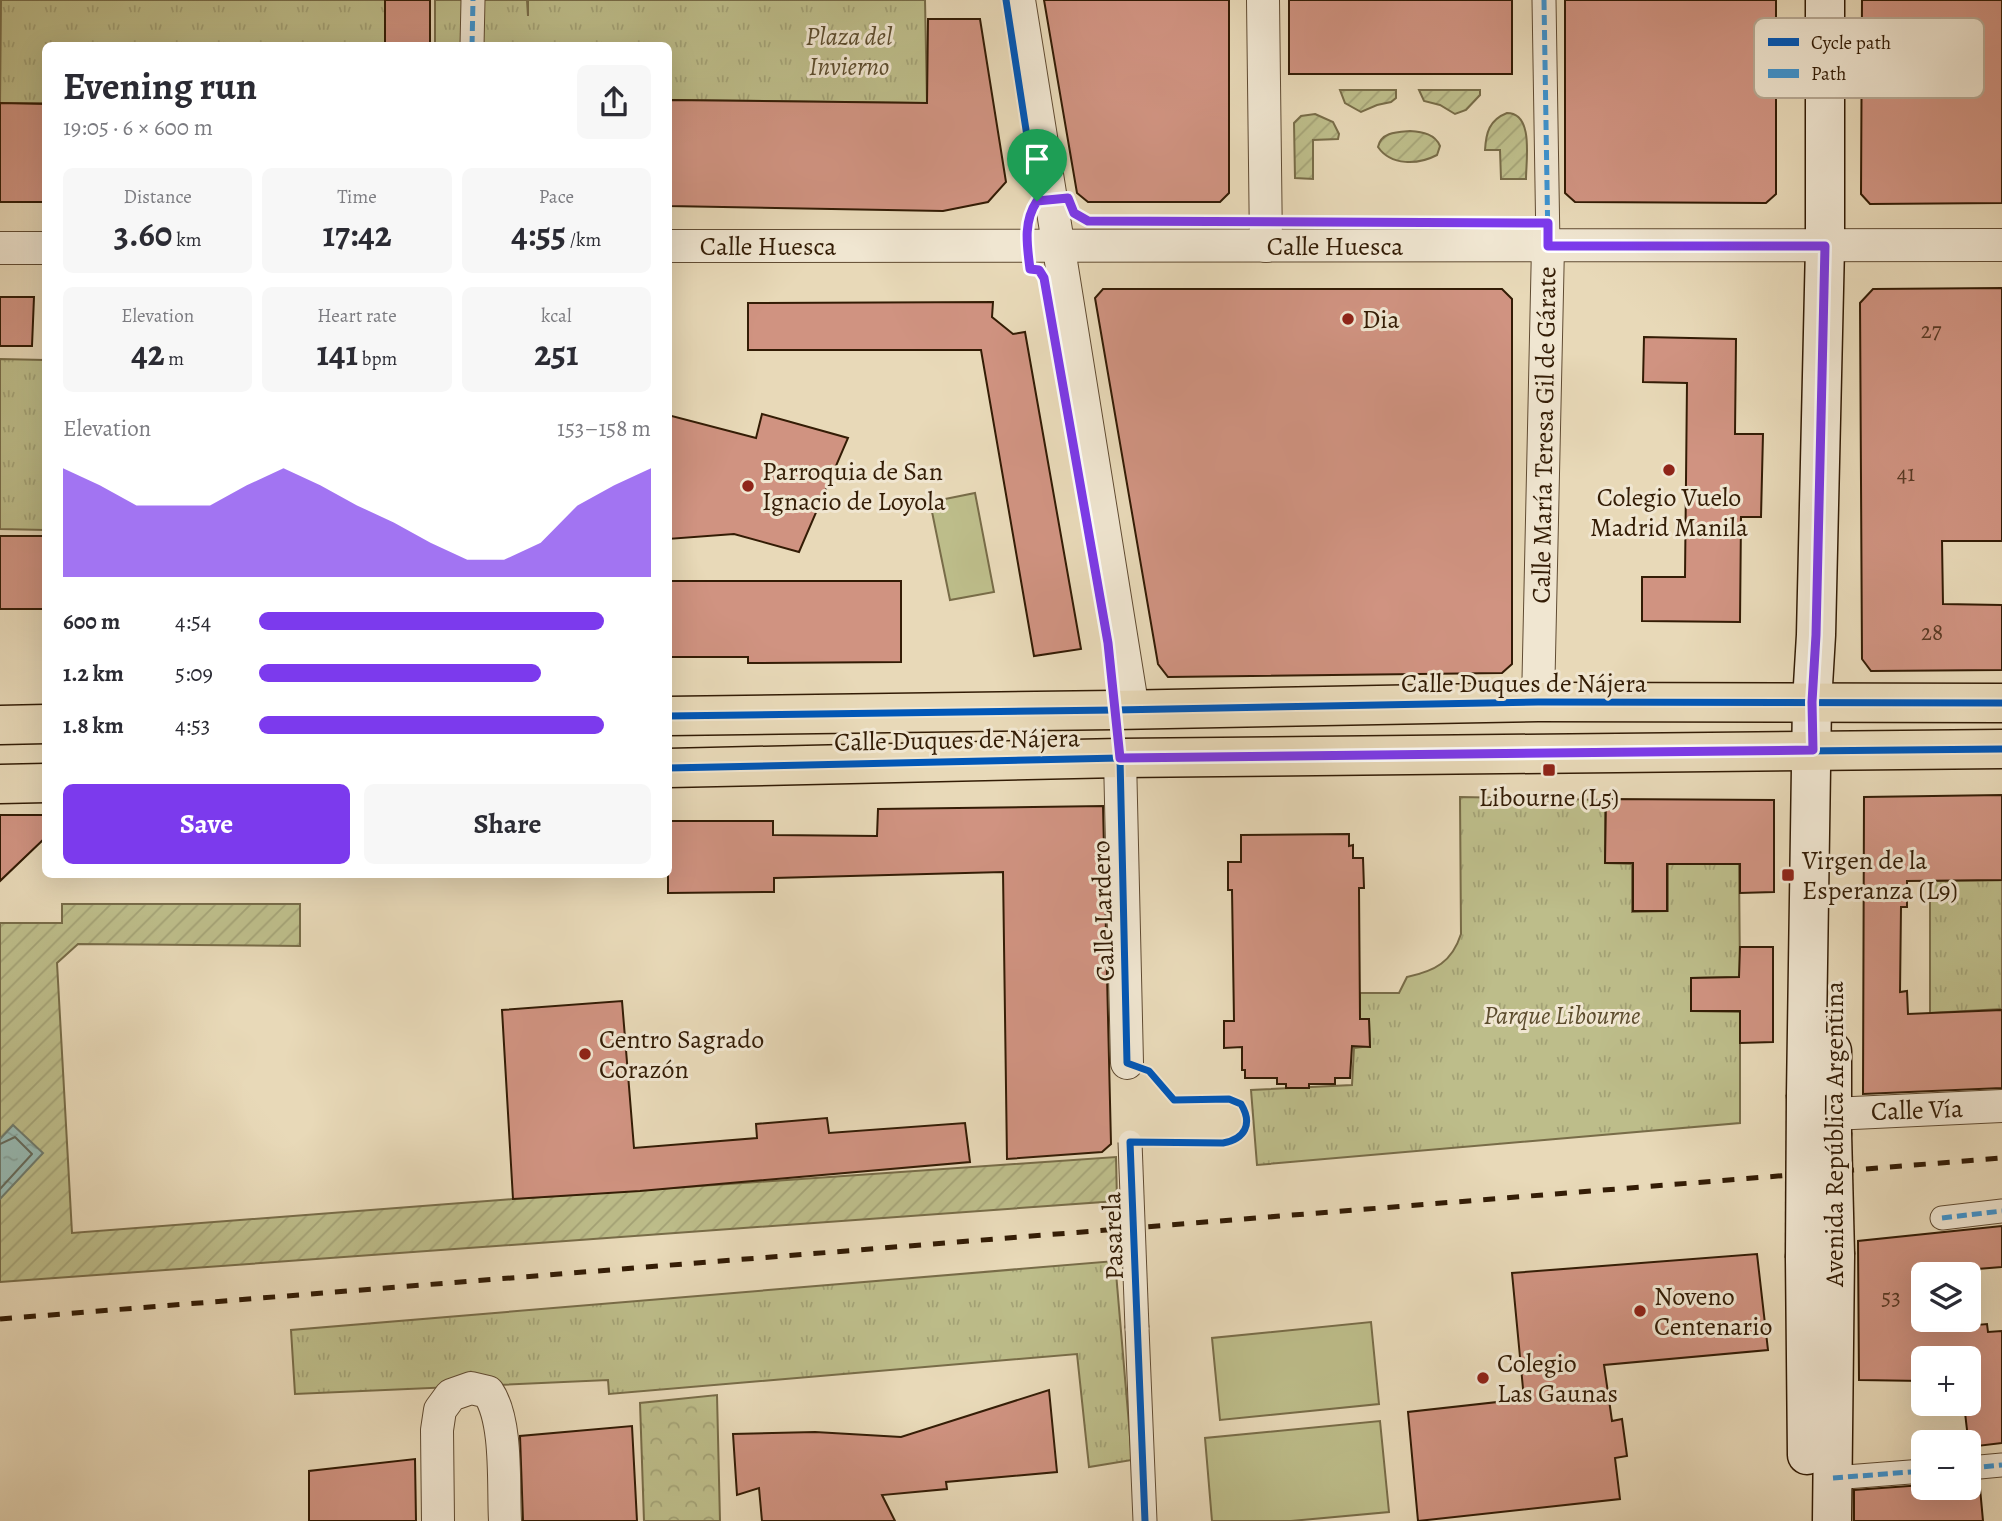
<!DOCTYPE html>
<html lang="en">
<head>
<meta charset="utf-8">
<style>
	:root { --surface:#fff; --page:#f7f7f7; --text:#2b2b33; --muted:#7c7c81; --accent:#7c3aed }
	body { margin:0; font-family:Alegreya,serif; background:var(--page); color:var(--text); height:100vh; display:flex; flex-direction:column; font-size:26px; white-space:nowrap }
	* { box-sizing:border-box; margin:0 }
	p { font-size:23px; color:var(--muted) }
	.icon { flex:none; width:38px; height:38px; fill:none; stroke:currentColor; stroke-width:2; stroke-linecap:round; stroke-linejoin:round }
	.map { position:relative; flex:1; overflow:hidden }
	.sheet { position:absolute; left:42px; top:42px; width:630px; height:836px; display:flex; flex-direction:column; background:var(--surface); border-radius:10px; box-shadow:0 7px 28px #0002 }
	.sheet>* { flex:none }
	.buttons { position:absolute; left:1911px; top:1262px; display:grid; gap:14px }
	.buttons a { display:grid; place-items:center; width:70px; height:70px; border-radius:10px; background:var(--surface); box-shadow:0 7px 28px #0002; font-size:35px }
	.pin { position:absolute; display:grid; place-items:center; width:60px; height:60px; color:#fff; margin:-72px -30px; border-radius:50% 50% 50% 0; rotate:-45deg; box-shadow:0 0 7px #0007 }
	.pin .icon { rotate:45deg }
	.round { display:grid; place-items:center; flex:none; width:74px; height:74px; border-radius:10px; background:var(--page) }
	.headline { display:flex; align-items:center; justify-content:space-between; height:119px; padding:0 21px }
	h1 { font-size:38px; font-weight:700; line-height:52px }
	.figures { display:grid; grid-template-columns:repeat(3,1fr); gap:10px; height:119px; padding:7px 21px }
	.figures div { display:grid; align-content:center; border-radius:10px; background:var(--page); text-align:center }
	.figures b { font-size:35px; font-weight:700 }
	.figures small { font-size:19px; font-weight:400 }
	.figures p { font-size:19px }
	.chart { height:196px; padding:14px 21px }
	.chart p { display:flex; justify-content:space-between }
	.chart svg { width:100%; height:126px; margin-top:7px; fill:var(--accent); opacity:.7 }
	.cta { display:flex; gap:14px; margin-top:auto; padding:14px 21px }
	.cta a { flex:1; height:80px; border-radius:10px; background:var(--accent); color:#fff; font-size:28px; font-weight:700; line-height:80px; text-align:center }
	.cta a+a { background:var(--page); color:var(--text) }
	ul { padding:0 21px; list-style:none; font-size:23px }
	li { display:grid; grid-template-columns:112px 84px 1fr; align-items:center; height:52px }
	li i { height:18px; border-radius:9px; background:var(--accent) }
	.map>svg:first-child { display:block }
	.grass { fill:#bdbd8a; stroke:#786c48; stroke-width:2 }
	.forest { fill:url(#forest-crowns); stroke:#786c48; stroke-width:2 }
	.park { fill:url(#park-tufts); stroke:#786c48; stroke-width:2 }
	.garden { fill:url(#garden-furrows); stroke:#786c48; stroke-width:2 }
	.water { fill:url(#water-ripples); stroke:#6f7b6d; stroke-width:2 }
	.lines { fill:none; stroke-linecap:round; stroke-linejoin:round }
	.shore { stroke:#656b5c; stroke-width:2 }
	.building { fill:#d09381; stroke:#331c05; stroke-width:2 }
	.pedestrian-casing { stroke:#604b32; stroke-width:25 }
	.minor-casing { stroke:#604b32; stroke-width:34 }
	.secondary-casing { stroke:#331c05; stroke-width:41 }
	.primary-casing { stroke:#331c05; stroke-width:41 }
	.pedestrian { stroke:#f0e6d1; stroke-width:23 }
	.minor { stroke:#f0e6d1; stroke-width:32 }
	.secondary { stroke:#f0e6d1; stroke-width:38 }
	.primary { stroke:#e8d9b8; stroke-width:38 }
	.rail { stroke:#331c05; stroke-width:5; stroke-dasharray:12 12; stroke-linecap:butt }
	.pedestrian-bridge-casing { stroke:#604b32; stroke-width:25; stroke-linecap:butt }
	.secondary-bridge-casing { stroke:#331c05; stroke-width:41; stroke-linecap:butt }
	.pedestrian-bridge { stroke:#f0e6d1; stroke-width:23 }
	.secondary-bridge { stroke:#f0e6d1; stroke-width:38 }
	.quiet { stroke:#3d94d1; stroke-width:5; stroke-dasharray:10 5; stroke-linecap:butt }
	.cycleway-casing { stroke:#f0e6d1; stroke-width:11 }
	.cycleway { stroke:#0057b8; stroke-width:7 }
	.route-casing { stroke:#fff; stroke-width:14 }
	.route { stroke:#7c3aed; stroke-width:9 }
	.poi-dot { fill:#8f2418; stroke:#f0e6d1; stroke-width:2.5 }
	.labels { text-anchor:middle; dominant-baseline:central; stroke-width:6; stroke-linejoin:round; paint-order:stroke }
	.number-label { font-size:23px; fill:#5a3a24 }
	.park-label { font-size:26px; font-style:italic; fill:#5c4c2d; stroke:#f0e6d1 }
	.street-label { font-size:26px; fill:#331c05; stroke:#f0e6d1 }
	.poi-label { font-size:26px; fill:#331c05; stroke:#f0e6d1; text-anchor:start }
	.key { fill:#f0e6d1; stroke:#b7a994; stroke-width:2 }
	.key-label { font-size:19px; fill:#331c05 }
</style>
</head>
<body>
<div class="map">
<svg width="2002" height="1521" viewBox="0 0 2002 1521">
	<defs>
		<pattern id="forest-crowns" width="20" height="18" patternUnits="userSpaceOnUse" patternTransform="scale(1.75)"><rect width="20" height="18" fill="#bdbd8a"/><path d="M2 6a3 3 0 1 1 6 0M12 15a3 3 0 1 1 6 0" fill="none" stroke="#a3a276"/></pattern>
		<pattern id="park-tufts" width="24" height="20" patternUnits="userSpaceOnUse" patternTransform="scale(1.75)"><rect width="24" height="20" fill="#bdbd8a"/><path d="M3 7l-1-3M5 7V3M7 7l1-3M15 17l-1-3M17 17v-4M19 17l1-3" fill="none" stroke="#a3a276"/></pattern>
		<pattern id="garden-furrows" width="10" height="10" patternUnits="userSpaceOnUse" patternTransform="scale(1.75)"><rect width="10" height="10" fill="#bdbd8a"/><path d="M-1 1l2-2M0 10L10 0M9 11l2-2" fill="none" stroke="#a3a276"/></pattern>
		<pattern id="water-ripples" width="26" height="14" patternUnits="userSpaceOnUse" patternTransform="scale(1.75)"><rect width="26" height="14" fill="#97bab3"/><path d="M2 4q2-2 4 0t4 0M15 11q2-2 4 0t4 0" fill="none" stroke="#839f98"/></pattern>
	</defs>
	<rect width="100%" height="100%" fill="#e8d9b8"/>
	<filter id="stains"><feTurbulence type="fractalNoise" baseFrequency=".00286" numOctaves="4"/><feColorMatrix values="0 0 0 0 .2 0 0 0 0 .09 0 0 0 0 .02 0 0 0 .5 -.17"/></filter>
	<radialGradient id="worn" r=".72"><stop offset=".6" stop-color="#630" stop-opacity="0"/><stop offset="1" stop-color="#630" stop-opacity=".3"/></radialGradient>
	<g class="grass">
		<polygon points="975,493 994,592 950,600 930,502"/>
		<polygon points="1371,1322 1379,1404 1220,1420 1212,1338"/>
		<polygon points="1380,1421 1389,1512 1291,1521 1212,1521 1205,1438"/>
	</g>
	<polygon class="forest" points="717,1395 720,1521 644,1521 640,1403"/>
	<g class="park">
		<polygon points="1,0 386,0 385,45 46,46 45,103 0,103"/>
		<polygon points="435,0 527,0 528,16 528,0 925,0 927,103 669,100 668,46 435,45"/>
		<polygon points="0,359 45,360 45,530 0,529"/>
		<path d="M1460 797 1605 800V863L1632 864V912L1668 911V864H1739L1740 977 1692 978 1691 1011 1740 1012V1123L1257 1165 1251 1090 1352 1085 1354 1048 1370 1046 1369 1020 1360 1019V993H1399L1407 977C1435 971 1452 962 1461 934Z"/>
		<polygon points="2002,880 2002,1009 1930,1013 1930,881"/>
		<polygon points="1115,1261 1132,1460 1089,1467 1077,1354 609,1394 608,1380 295,1394 291,1330"/>
	</g>
	<g class="garden">
		<polygon points="1340,90 1396,90 1396,98 1391,102 1377,105 1361,112 1345,103"/>
		<polygon points="1419,90 1480,90 1480,95 1466,110 1455,114 1440,105 1424,101"/>
		<path d="M1507 113C1534 113 1526 160 1526 179H1501L1500 150H1485C1486 133 1489 120 1507 113Z"/>
		<polygon points="1315,114 1333,122 1339,134 1338,139 1313,140 1313,179 1295,178 1294,123 1301,116"/>
		<path d="M1410 131C1423 132 1435 134 1440 146L1437 155C1418 165 1391 166 1378 147 1381 132 1397 132 1410 131Z"/>
		<polygon points="62,904 300,904 300,946 78,944 57,963 72,1233 513,1199 1116,1157 1117,1201 0,1282 0,923 62,923"/>
	</g>
	<polygon class="water" points="13,1125 43,1153 0,1199 0,1139"/>
	<g class="lines">
		<polyline class="shore" points="0,1144 15,1137 32,1154 0,1189"/>
	</g>
	<g class="building">
		<rect x="385" y="0" width="45" height="46"/>
		<polygon points="1044,0 1229,0 1229,193 1220,202 1088,202 1077,193"/>
		<rect x="1289" y="0" width="223" height="74"/>
		<polygon points="1565,0 1776,0 1776,194 1766,203 1575,202 1565,193"/>
		<polygon points="1862,0 2002,0 2002,203 1870,204 1861,194"/>
		<polygon points="928,19 980,19 1006,182 988,202 943,211 668,206 668,100 927,103"/>
		<polygon points="0,103 46,104 46,202 0,202"/>
		<polygon points="2002,288 2002,541 1942,541 1943,604 2002,605 2002,670 1871,671 1862,659 1860,303 1873,289"/>
		<polygon points="1103,289 1502,289 1512,299 1512,664 1502,673 1168,677 1158,664 1095,298"/>
		<polygon points="0,297 34,297 32,346 0,346"/>
		<polygon points="993,302 992,317 1013,334 1025,332 1081,649 1034,656 981,350 748,350 748,303"/>
		<polygon points="1644,337 1736,339 1735,434 1763,434 1761,517 1741,517 1740,622 1642,621 1642,577 1685,577 1687,383 1643,382"/>
		<polygon points="762,414 848,438 799,552 734,534 668,539 668,415 756,438"/>
		<rect x="0" y="536" width="46" height="73"/>
		<polygon points="668,581 901,581 901,662 748,663 748,657 668,657"/>
		<polygon points="2002,795 2002,880 1907,881 1907,907 1901,907 1900,992 1907,991 1908,1014 2002,1010 2002,1088 1863,1094 1864,797"/>
		<polygon points="1606,799 1774,800 1774,892 1740,893 1740,864 1667,864 1667,911 1633,911 1633,863 1605,863"/>
		<polygon points="1103,806 1111,1144 1102,1152 1007,1159 1003,872 774,878 774,892 668,893 668,821 773,821 773,835 877,836 878,809"/>
		<polygon points="0,815 46,815 46,837 0,881"/>
		<polygon points="1349,834 1349,846 1353,845 1353,858 1363,858 1364,888 1359,888 1360,1019 1369,1019 1370,1047 1352,1046 1350,1078 1335,1078 1335,1084 1309,1084 1309,1088 1286,1088 1286,1084 1277,1084 1277,1078 1245,1078 1245,1070 1242,1070 1242,1047 1224,1048 1224,1021 1234,1021 1232,890 1228,890 1228,862 1241,862 1241,835"/>
		<polygon points="1740,947 1773,947 1773,1042 1740,1043 1740,1011 1691,1011 1691,978 1739,977"/>
		<polygon points="622,1001 634,1148 757,1138 756,1124 827,1118 829,1133 965,1123 970,1162 640,1191 513,1199 502,1010"/>
		<polygon points="2002,1226 2002,1267 1953,1271 1953,1274 1923,1274 1923,1320 1956,1320 1956,1327 1987,1324 1988,1332 2002,1331 2002,1443 1969,1447 1964,1404 1969,1404 1969,1358 1923,1358 1923,1381 1859,1380 1858,1241"/>
		<polygon points="1757,1254 1768,1350 1604,1365 1612,1421 1622,1419 1627,1456 1615,1458 1620,1499 1418,1521 1408,1412 1524,1399 1512,1273"/>
		<polygon points="1049,1390 1057,1472 946,1482 947,1489 882,1495 895,1521 762,1521 759,1488 737,1495 733,1434 815,1432 901,1437"/>
		<polygon points="632,1426 637,1521 523,1521 520,1436"/>
		<polygon points="415,1459 416,1521 309,1521 309,1471"/>
		<polygon points="1923,1485 1923,1488 1980,1488 1983,1521 1854,1521 1854,1490"/>
	</g>
	<g class="lines">
		<defs>
			<g id="pedestrian">
				<polyline points="1544,0 1548,246"/>
				<polyline points="472,46 473,0"/>
				<polyline points="1942,1218 2002,1211"/>
				<polyline points="1137,1328 1145,1521"/>
				<polyline points="1969,1468 2002,1465"/>
				<polyline points="1833,1478 1923,1471"/>
			</g>
			<g id="minor">
				<polyline points="1019,0 1133,710"/>
				<polyline points="1263,0 1266,246"/>
				<polyline points="668,246 2002,245"/>
				<polyline points="0,248 46,248"/>
				<polyline points="1538,702 1548,246"/>
				<polyline points="1120,758 1127,1063"/>
				<polyline points="1832,1114 2002,1106"/>
				<path d="M438 1521 437 1430 440 1410 451 1395 471 1388 488 1392C508 1421 503 1486 505 1521"/>
			</g>
			<g id="secondary">
				<polyline points="1832,1051 1832,1133"/>
				<polyline points="1806,1095 1812,702 1816,635 1825,246 1825,0"/>
				<polyline points="1805,1258 1807,1455"/>
				<polyline points="1832,1521 1835,1255"/>
			</g>
			<g id="primary">
				<polyline points="668,716 1115,710 1538,702 2002,703"/>
				<polyline points="0,725 46,724"/>
				<polyline points="668,768 1120,758 2002,749"/>
				<polyline points="0,784 46,783"/>
			</g>
		</defs>
		<use href="#pedestrian" class="pedestrian-casing"/>
		<use href="#minor" class="minor-casing"/>
		<use href="#secondary" class="secondary-casing"/>
		<use href="#primary" class="primary-casing"/>
		<use href="#pedestrian" class="pedestrian"/>
		<use href="#minor" class="minor"/>
		<use href="#secondary" class="secondary"/>
		<use href="#primary" class="primary"/>
		<polyline class="rail" points="0,1319 2002,1158"/>
		<defs>
			<polyline id="pedestrian-bridge" points="1130,1142 1137,1328"/>
			<g id="secondary-bridge">
				<polyline points="1832,1133 1835,1255"/>
				<polyline points="1805,1258 1806,1095"/>
			</g>
		</defs>
		<use href="#pedestrian-bridge" class="pedestrian-bridge-casing"/>
		<use href="#secondary-bridge" class="secondary-bridge-casing"/>
		<use href="#pedestrian-bridge" class="pedestrian-bridge"/>
		<use href="#secondary-bridge" class="secondary-bridge"/>
		<g class="quiet">
			<polyline points="1544,0 1548,246"/>
			<polyline points="472,46 473,0"/>
			<polyline points="1942,1218 2002,1211"/>
			<polyline points="1969,1468 2002,1465"/>
			<polyline points="1833,1478 1923,1471"/>
		</g>
		<defs>
			<g id="cycleway">
				<polyline points="1006,0 1037,201"/>
				<polyline points="668,716 1115,710 1538,702 2002,703"/>
				<polyline points="668,768 1120,758 2002,749"/>
				<path d="M1145 1521 1130 1142 1223 1143C1245 1139 1253 1124 1241 1104L1229 1099 1174 1100 1149 1071 1127 1063 1120 758 1115 710 1108 643 1044 278 1039 270 1030 269 1028 220 1037 201 1068 197 1074 213 1088 221 1548 223"/>
			</g>
		</defs>
		<use href="#cycleway" class="cycleway-casing"/>
		<use href="#cycleway" class="cycleway"/>
	</g>
	<g class="lines">
		<defs>
			<path id="route" d="M1068 198 1074 213 1088 221 1548 223V246H1825L1816 635 1812 702 1813 750 1120 758 1108 643 1044 278 1039 270 1030 269C1027 245 1023 222 1037 201Z"/>
		</defs>
		<use href="#route" class="route-casing"/>
		<use href="#route" class="route"/>
	</g>
	<g class="poi-dot">
		<circle cx="1348" cy="319" r="7"/>
		<circle cx="1669" cy="470" r="7"/>
		<circle cx="748" cy="486" r="7"/>
		<rect x="1542" y="763" width="14" height="14" rx="3.5"/>
		<rect x="1781" y="868" width="14" height="14" rx="3.5"/>
		<circle cx="585" cy="1054" r="7"/>
		<circle cx="1640" cy="1311" r="7"/>
		<circle cx="1483" cy="1378" r="7"/>
	</g>
	<g class="labels">
		<g class="number-label">
			<text x="1931" y="330">27</text>
			<text x="1906" y="473">41</text>
			<text x="1932" y="632">28</text>
			<text x="1891" y="1297">53</text>
		</g>
		<g class="park-label">
			<text x="849" y="36">Plaza del<tspan x="849" dy="30">Invierno</tspan></text>
			<text x="1562" y="1015">Parque Libourne</text>
		</g>
		<g class="street-label">
			<text x="768" y="246">Calle Huesca</text>
			<text x="1335" y="246">Calle Huesca</text>
			<text transform="translate(1544 435) rotate(-89)">Calle María Teresa Gil de Gárate</text>
			<text x="1524" y="683">Calle Duques de Nájera</text>
			<text transform="translate(957 740) rotate(-1)">Calle Duques de Nájera</text>
			<text transform="translate(1103 911) rotate(-92)">Calle Lardero</text>
			<text transform="translate(1917 1110) rotate(-2)">Calle Vía</text>
			<text transform="translate(1834 1134) rotate(-90)">Avenida República Argentina</text>
			<text transform="translate(1113 1236) rotate(-92)">Pasarela</text>
		</g>
		<g class="poi-label">
			<text x="1362" y="319">Dia</text>
			<text x="762" y="471">Parroquia de San<tspan x="762" dy="30">Ignacio de Loyola</tspan></text>
			<text x="1669" y="497" text-anchor="middle">Colegio Vuelo<tspan x="1669" dy="30">Madrid Manila</tspan></text>
			<text x="1549" y="797" text-anchor="middle">Libourne (L5)</text>
			<text x="1802" y="860">Virgen de la<tspan x="1802" dy="30">Esperanza (L9)</tspan></text>
			<text x="599" y="1039">Centro Sagrado<tspan x="599" dy="30">Corazón</tspan></text>
			<text x="1654" y="1296">Noveno<tspan x="1654" dy="30">Centenario</tspan></text>
			<text x="1497" y="1363">Colegio<tspan x="1497" dy="30">Las Gaunas</tspan></text>
		</g>
	</g>
	<rect x="1754" y="18" width="230" height="80" rx="10" class="key"/>
	<rect x="1768" y="38" width="31" height="8" fill="#0057b8"/>
	<rect x="1768" y="69" width="31" height="9" fill="#3d94d1"/>
	<g class="key-label">
		<text x="1811" y="49">Cycle path</text>
		<text x="1811" y="80">Path</text>
	</g>
	<rect width="100%" height="100%" filter="url(#stains)"/>
	<rect width="100%" height="100%" fill="url(#worn)"/>
</svg>
<div class="buttons">
<a><svg class="icon" aria-label="layers" viewBox="0 0 24 24"><path d="M12 4l9 5-9 5-9-5zM3 14l9 5 9-5"/></svg></a>
<a>+</a>
<a>−</a>
</div>
<div class="pin" style="left:1037px;top:201px;background:#1e9e55"><svg class="icon" aria-label="arrive" viewBox="0 0 24 24"><path d="M6 21V4h12l-3 4 3 4H6"/></svg></div>
<section class="sheet">
<div class="headline"><div><h1>Evening run</h1><p>19:05 · 6 × 600 m</p></div><a class="round"><svg class="icon" aria-label="share" viewBox="0 0 24 24"><path d="M12 15V3M7 8l5-5 5 5M5 13v7h14v-7"/></svg></a></div>
<div class="figures">
<div><p>Distance</p><b>3.60<small> km</small></b></div>
<div><p>Time</p><b>17:42</b></div>
<div><p>Pace</p><b>4:55<small> /km</small></b></div>
</div>
<div class="figures">
<div><p>Elevation</p><b>42<small> m</small></b></div>
<div><p>Heart rate</p><b>141<small> bpm</small></b></div>
<div><p>kcal</p><b>251</b></div>
</div>
<div class="chart"><p><span>Elevation</span>153–158 m</p>
<svg viewBox="0 0 160 44" preserveAspectRatio="none"><path d="M0 44V6L10 12L20 19L30 19L40 19L50 12L60 6L70 12L80 19L90 25L100 32L110 38L120 38L130 32L140 19L150 12L160 6V44z"/></svg>
</div>
<ul>
<li><b>600 m</b>4:54<i style="width:88%"></i></li>
<li><b>1.2 km</b>5:09<i style="width:72%"></i></li>
<li><b>1.8 km</b>4:53<i style="width:88%"></i></li>
</ul>
<div class="cta"><a>Save</a><a>Share</a></div>
</section>
</div>
</body>
</html>
